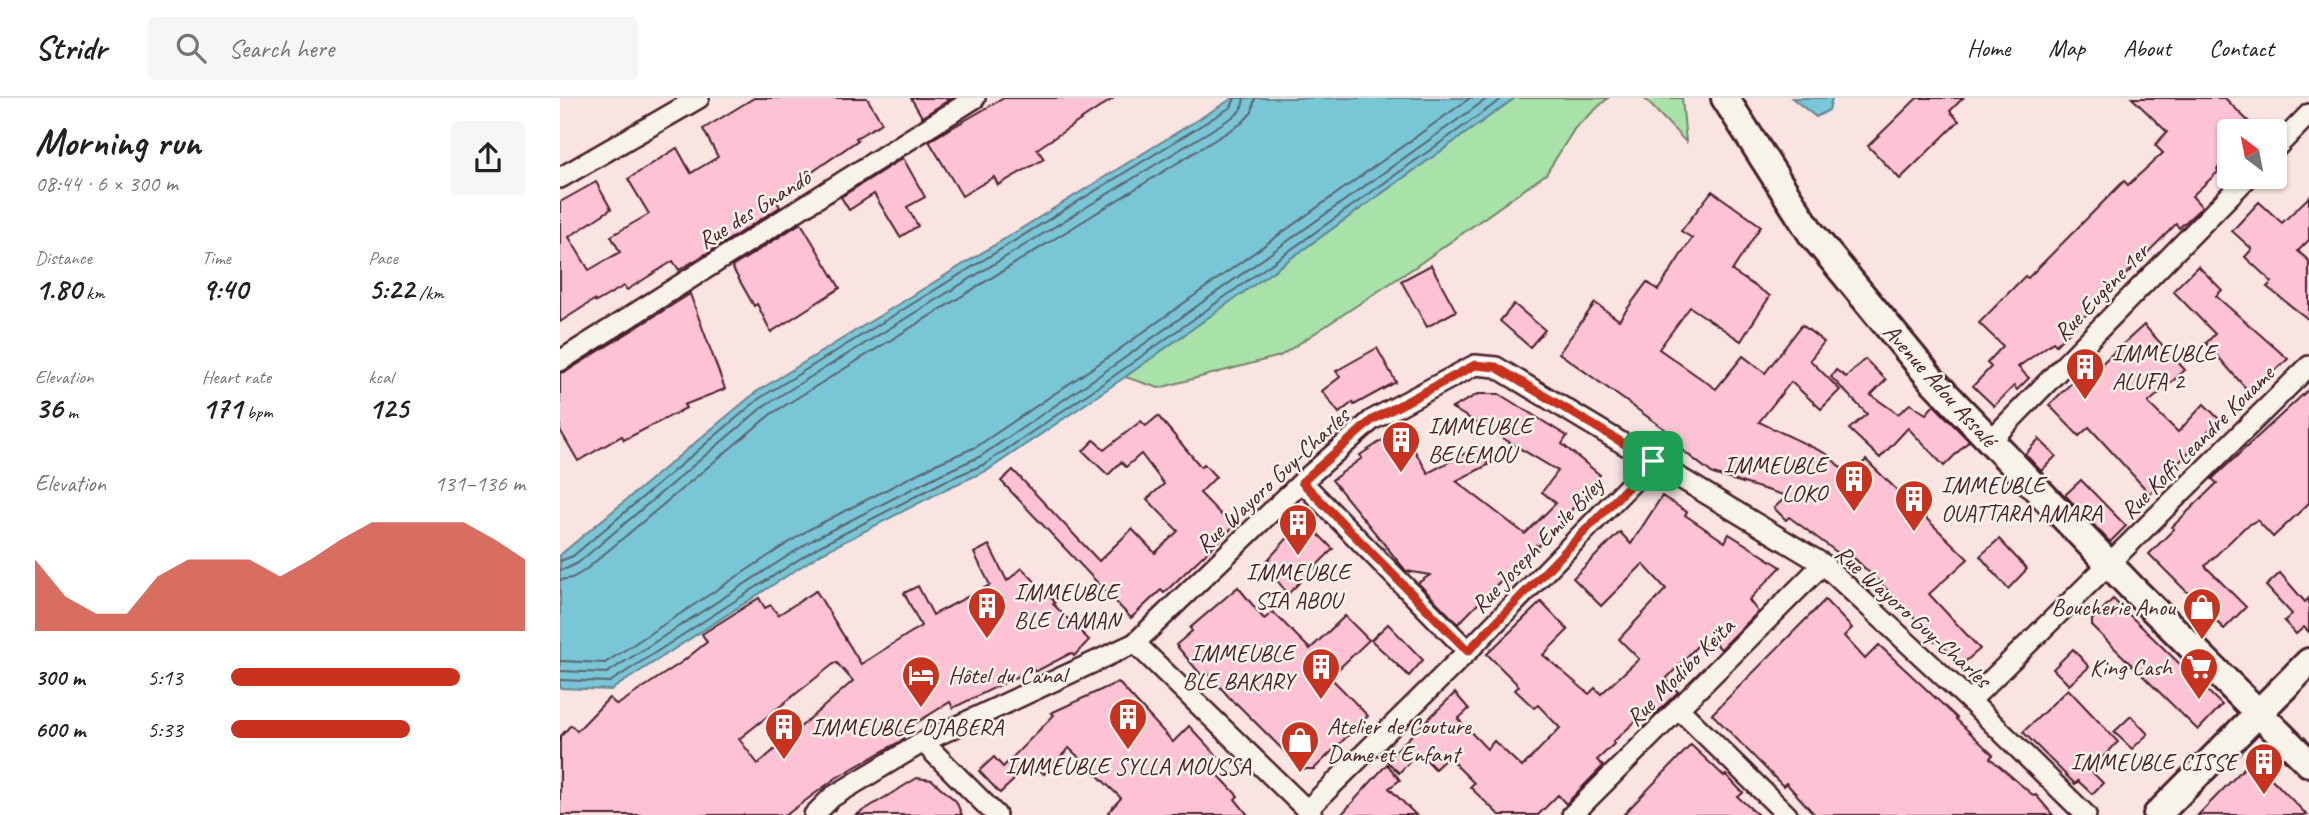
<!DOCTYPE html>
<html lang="en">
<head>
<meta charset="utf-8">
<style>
	:root { --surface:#fff; --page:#f6f6f6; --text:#202124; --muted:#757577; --line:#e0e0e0; --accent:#c8321e }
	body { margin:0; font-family:Caveat,sans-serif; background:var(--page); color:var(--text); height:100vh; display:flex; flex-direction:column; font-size:26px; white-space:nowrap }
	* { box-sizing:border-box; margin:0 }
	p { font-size:23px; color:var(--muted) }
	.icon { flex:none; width:38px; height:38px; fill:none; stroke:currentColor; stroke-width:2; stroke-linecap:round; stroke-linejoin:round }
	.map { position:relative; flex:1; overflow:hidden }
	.side { display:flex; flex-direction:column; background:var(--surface); width:560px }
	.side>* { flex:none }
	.needle { width:46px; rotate:328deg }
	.tools { position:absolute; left:1657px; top:21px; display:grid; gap:14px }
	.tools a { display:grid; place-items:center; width:70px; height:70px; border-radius:7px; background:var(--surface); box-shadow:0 2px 5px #0004; font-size:35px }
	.pin { position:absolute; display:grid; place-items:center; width:60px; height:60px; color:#fff; margin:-30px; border-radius:14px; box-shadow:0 4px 10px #0006 }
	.round { display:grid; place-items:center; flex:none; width:74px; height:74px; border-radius:7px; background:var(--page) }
	.headline { display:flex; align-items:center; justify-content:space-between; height:119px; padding:0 35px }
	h1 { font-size:38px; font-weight:700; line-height:52px }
	.metrics { display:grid; grid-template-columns:repeat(3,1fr); gap:10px; height:119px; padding:7px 35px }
	.metrics div { display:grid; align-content:center }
	.metrics b { font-size:30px; font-weight:700 }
	.metrics small { font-size:19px; font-weight:400 }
	.metrics p { font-size:19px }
	.chart { height:196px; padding:14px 35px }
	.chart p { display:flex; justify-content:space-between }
	.chart svg { width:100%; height:126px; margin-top:7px; fill:var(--accent); opacity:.7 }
	ul { padding:0 35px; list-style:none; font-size:23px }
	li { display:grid; grid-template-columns:112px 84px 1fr; align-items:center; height:52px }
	li i { height:18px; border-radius:9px; background:var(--accent) }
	header { display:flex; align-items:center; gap:42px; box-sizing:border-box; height:98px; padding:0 35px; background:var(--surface); border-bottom:2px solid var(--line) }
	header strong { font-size:33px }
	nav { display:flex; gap:38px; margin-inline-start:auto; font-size:24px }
	.search { width:490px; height:63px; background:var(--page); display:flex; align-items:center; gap:18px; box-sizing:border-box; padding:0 24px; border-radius:7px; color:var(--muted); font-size:26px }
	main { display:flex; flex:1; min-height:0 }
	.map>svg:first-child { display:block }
	.green { fill:#a8e2a8; stroke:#79806a; stroke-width:2 }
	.water { fill:#79c7d6; stroke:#668492; stroke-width:2 }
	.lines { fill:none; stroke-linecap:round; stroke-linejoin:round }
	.shore { stroke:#5d626f; stroke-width:2 }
	.building { fill:#fdc2d3; stroke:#4a1f2b; stroke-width:2; fill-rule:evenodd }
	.street-casing { stroke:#4a1f2b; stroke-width:24 }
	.secondary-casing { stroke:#4a1f2b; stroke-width:32 }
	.street { stroke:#f7f3e8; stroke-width:19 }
	.secondary { stroke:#f7f3e8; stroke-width:26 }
	.route-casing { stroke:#fff; stroke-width:14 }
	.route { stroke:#c8321e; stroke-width:9 }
	.labels { text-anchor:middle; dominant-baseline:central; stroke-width:5; stroke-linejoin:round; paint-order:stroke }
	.street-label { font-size:24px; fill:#4a1f2b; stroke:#f7f3e8 }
	.poi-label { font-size:24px; fill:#4a1f2b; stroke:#f7f3e8; text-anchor:start }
</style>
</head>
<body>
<header>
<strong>Stridr</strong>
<div class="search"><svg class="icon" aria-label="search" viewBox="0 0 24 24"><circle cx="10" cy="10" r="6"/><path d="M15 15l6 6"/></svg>Search here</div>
<nav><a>Home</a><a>Map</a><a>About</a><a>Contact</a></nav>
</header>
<main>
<section class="side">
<div class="headline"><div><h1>Morning run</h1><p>08:44 · 6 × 300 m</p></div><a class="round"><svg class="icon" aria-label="share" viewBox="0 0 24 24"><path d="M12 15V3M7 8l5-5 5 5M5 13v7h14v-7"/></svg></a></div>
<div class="metrics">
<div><p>Distance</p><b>1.80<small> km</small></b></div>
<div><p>Time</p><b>9:40</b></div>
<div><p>Pace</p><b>5:22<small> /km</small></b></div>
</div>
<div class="metrics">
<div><p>Elevation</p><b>36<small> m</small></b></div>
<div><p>Heart rate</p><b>171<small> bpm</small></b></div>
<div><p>kcal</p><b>125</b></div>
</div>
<div class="chart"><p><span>Elevation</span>131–136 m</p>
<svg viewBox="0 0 160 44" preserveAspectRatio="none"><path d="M0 44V19L10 32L20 38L30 38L40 25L50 19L60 19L70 19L80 25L90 19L100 12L110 6L120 6L130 6L140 6L150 12L160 19V44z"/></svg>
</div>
<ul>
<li><b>300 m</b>5:13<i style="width:78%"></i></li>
<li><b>600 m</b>5:33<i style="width:61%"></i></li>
</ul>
</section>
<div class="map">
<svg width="1749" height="717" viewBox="0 0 1749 717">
	<rect width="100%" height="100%" fill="#f9e4e2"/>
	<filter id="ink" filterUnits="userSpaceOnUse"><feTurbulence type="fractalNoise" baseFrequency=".0143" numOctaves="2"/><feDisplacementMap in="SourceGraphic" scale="14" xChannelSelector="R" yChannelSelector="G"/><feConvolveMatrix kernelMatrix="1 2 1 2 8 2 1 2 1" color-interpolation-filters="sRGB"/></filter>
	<g filter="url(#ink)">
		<g class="green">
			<polygon points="955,0 1048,0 1015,30 986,76 855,169 720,258 599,290 565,279"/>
			<polygon points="1084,0 1122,0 1126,44"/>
		</g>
		<g class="water">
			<polygon points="673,0 955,0 565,279 428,372 388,390 262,455 51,592 0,590 0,457 196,294"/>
			<polygon points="1232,0 1272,0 1269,12 1256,19"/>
		</g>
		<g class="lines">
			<g class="shore">
				<polyline points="0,463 13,458 200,300 671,9 675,0"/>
				<polyline points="0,472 8,470 18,465 205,307 676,17 682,10 684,0"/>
				<polyline points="0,482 12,480 24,473 211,316 682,25 692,14 695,0"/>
				<polyline points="0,563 45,565 248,432 376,366 416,349 550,258 910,0"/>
				<polyline points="0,573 47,575 254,441 381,376 421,358 556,266 928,0"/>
				<polyline points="0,582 50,584 258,449 385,383 425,366 561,273 943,0"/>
			</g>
		</g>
		<g class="building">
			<polygon points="194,0 307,0 322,25 296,40 298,42 215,100 220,109 154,151 119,172 113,163 67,192 64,188 36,204 34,202 0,224 0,104 36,84 51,111 9,139 29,172 60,154 51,138 89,116 68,81 117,50 131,75 158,59 143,31"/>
			<polygon points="351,0 392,0 362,19"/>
			<polygon points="444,0 554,0 477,51 484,61 438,87 434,79 402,98 369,43"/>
			<polygon points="1357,0 1403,0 1390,13 1399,23 1340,81 1308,48"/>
			<polygon points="1572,0 1665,0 1698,33 1670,33 1670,59 1657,71 1659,73 1632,98 1642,109 1619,130 1616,126 1496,247 1493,244 1458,269 1469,280 1457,292 1454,288 1434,308 1413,288 1431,269 1427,265 1443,248 1419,225 1465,178 1468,180 1564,83 1568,87 1603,55 1595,47 1607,34"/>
			<polygon points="343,60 365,99 347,109 358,128 340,139 314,96 289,112 281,99"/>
			<polygon points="1152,93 1201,128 1172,173 1210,198 1181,243 1130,209 1099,251 1156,291 1183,258 1205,275 1242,227 1264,244 1250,262 1280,292 1261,311 1231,284 1199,324 1267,356 1289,378 1306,362 1408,461 1369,496 1420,551 1400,568 1377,541 1375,543 1345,509 1293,459 1289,463 1229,419 1226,422 1214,410 1227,398 1153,376 1113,345 1117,340 999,255 1035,205 1059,222 1087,184 1098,192 1132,140 1121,133"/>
			<polygon points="1749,99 1749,142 1738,153 1749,163 1749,222 1707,189 1712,184 1685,159 1692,151 1672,133 1699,104 1722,125"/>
			<polygon points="241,125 280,190 211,234 197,206 194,208 172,169"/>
			<polygon points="871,167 896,213 867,229 841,183"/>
			<polygon points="1638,168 1662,192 1656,198 1728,261 1689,294 1646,245 1655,236 1613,193"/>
			<polygon points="130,196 165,291 124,307 126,310 64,342 62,338 18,363 0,332 0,275 7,273"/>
			<polygon points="954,206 985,232 970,249 940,223"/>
			<polygon points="1584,227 1625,272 1588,305 1618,334 1644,306 1659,321 1590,396 1529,329 1519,338 1489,307 1534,263 1539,268"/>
			<polygon points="817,250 836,284 794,307 793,304 779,315 762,293 780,279 776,273"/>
			<polygon points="1305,261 1326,282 1311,297 1338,316 1350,306 1366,316 1374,307 1409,343 1384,368 1348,330 1320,360 1289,331 1307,316 1271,279 1276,272 1286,279"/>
			<polygon points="1749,291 1749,405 1713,439 1697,422 1684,430 1645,468 1686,509 1664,531 1589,456 1614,431 1612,429 1657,385 1652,381"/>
			<polygon points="918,296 939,296 1007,338 1002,346 1040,377 1000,426 977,449 976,447 898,526 858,485 870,477 846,473 772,382 802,360 800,357 841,330 868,375 919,348 928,367 896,383 965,436 996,405 982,394 998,373 892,310"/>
			<polygon points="598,318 641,369 644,366 656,379 640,395 673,429 604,495 601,492 571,520 441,383 453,372 539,463 572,431 595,455 618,433 587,401 604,386 581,356 566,369 561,364 548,377 523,353 534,342 544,352 581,323 586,328"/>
			<polygon points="1479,341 1496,358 1481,373 1465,356"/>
			<polygon points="1521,382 1566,428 1550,444 1505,397"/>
			<polygon points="1102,398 1127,414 1125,417 1165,444 1169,436 1221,469 1189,502 1198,514 1161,551 1150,541 1142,549 1139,546 1106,581 1118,594 1093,618 1088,612 1053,644 1054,646 1037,662 1043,668 1006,706 998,697 978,717 939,717 910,689 914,685 888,659 875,671 859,654 839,675 826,662 895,595 909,611 898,621 927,651 934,643 962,669 1000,630 978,607 974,610 955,592 959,588 927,556 981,504 1008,532 983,557 1029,596 1035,590 1041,596 1079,561 1059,541 1106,491 1083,466 1041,508 1013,480 1060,434 1071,446"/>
			<polygon points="744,422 773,451 728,496 704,466"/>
			<polygon points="1439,441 1467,471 1448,491 1420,458"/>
			<path d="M429 447 447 483 462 470 495 504 493 506 529 542 514 558 511 555 475 574 473 571 393 610 390 604 340 635 344 641 276 680 226 717H0V639L11 627 17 633 49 600 57 607 122 564 147 544 142 536 199 500 205 510 211 507 218 517 256 493 301 566 361 528 344 495 358 488 373 517 430 487 414 455ZM276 564 293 583 198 666 179 641Z"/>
			<polygon points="1720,475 1745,504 1749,500 1749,534 1744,529 1736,536 1724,523 1732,516 1706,488"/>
			<polygon points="678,489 704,521 713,514 750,551 785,518 809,542 770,579 808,618 754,671 742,671 676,605 675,606 647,574 642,578 616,547 632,533 630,530"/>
			<polygon points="1553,501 1662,607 1638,632 1532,528 1532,522"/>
			<polygon points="1265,502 1292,530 1284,538 1305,561 1319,547 1397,620 1396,621 1433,657 1430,660 1474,698 1476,697 1493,717 1255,717 1226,685 1223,688 1152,616"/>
			<polygon points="828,526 863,562 849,578 811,542"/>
			<polygon points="1513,551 1529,569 1509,587 1493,571"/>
			<polygon points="558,584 613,644 629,628 658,659 649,667 678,698 675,701 688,717 546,717 561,700 509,650 484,676 472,665 440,695 419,673 434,659 443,669 494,617 491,615"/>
			<polygon points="1508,591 1558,644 1530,672 1543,685 1532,696 1518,683 1515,686 1463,634"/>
			<polygon points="1571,618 1588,636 1572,651 1554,634"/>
			<polygon points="1131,647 1164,678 1166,677 1183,695 1178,699 1198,717 1063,717"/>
			<polygon points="827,666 840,682 829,690 856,717 781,717"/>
			<polygon points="1699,668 1747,717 1638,717 1685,669"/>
			<polygon points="357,680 372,682 396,703 402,717 296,717"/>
		</g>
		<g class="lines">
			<defs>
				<g id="street">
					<polyline points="1715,51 1749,16"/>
					<polyline points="0,80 139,0"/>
					<polyline points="0,263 415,0"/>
					<polyline points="1430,343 1688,79"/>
					<polyline points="742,384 908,553"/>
					<polyline points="575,545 752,717"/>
					<polyline points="1410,603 1749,268"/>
					<polyline points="1118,610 1227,717"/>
					<polyline points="363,644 436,717"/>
					<polyline points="747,712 908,553 1092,364"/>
					<polyline points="254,717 272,699 363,644 575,545 742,384 812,322 915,267 936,269 1263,466 1410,603 1526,717"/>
					<polyline points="1012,717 1263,466"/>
				</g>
				<g id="secondary">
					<polyline points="1165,0 1251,135 1372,282 1574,492 1749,665"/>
					<polyline points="1597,717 1749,564"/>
				</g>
			</defs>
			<use href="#street" class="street-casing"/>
			<use href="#secondary" class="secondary-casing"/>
			<use href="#street" class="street"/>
			<use href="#secondary" class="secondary"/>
		</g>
	</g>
	<g class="lines" filter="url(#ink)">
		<defs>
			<polygon id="route" points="915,267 936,269 1093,363 908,553 742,384 812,322"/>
		</defs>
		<use href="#route" class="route-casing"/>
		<use href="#route" class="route"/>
	</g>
	<defs>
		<symbol id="building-pin" viewBox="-11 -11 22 30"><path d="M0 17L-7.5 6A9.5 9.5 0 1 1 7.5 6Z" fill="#c8321e" stroke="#f7f3e8"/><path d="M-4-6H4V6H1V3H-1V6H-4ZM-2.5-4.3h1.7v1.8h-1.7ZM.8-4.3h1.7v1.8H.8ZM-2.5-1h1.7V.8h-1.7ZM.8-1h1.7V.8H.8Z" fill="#fff"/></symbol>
		<symbol id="shop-pin" viewBox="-11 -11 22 30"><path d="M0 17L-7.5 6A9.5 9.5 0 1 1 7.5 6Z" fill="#c8321e" stroke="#f7f3e8"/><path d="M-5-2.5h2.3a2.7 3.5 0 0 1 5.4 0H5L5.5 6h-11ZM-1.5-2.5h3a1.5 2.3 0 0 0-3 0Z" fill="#fff"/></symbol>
		<symbol id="supermarket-pin" viewBox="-11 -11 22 30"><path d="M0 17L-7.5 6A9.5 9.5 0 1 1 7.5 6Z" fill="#c8321e" stroke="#f7f3e8"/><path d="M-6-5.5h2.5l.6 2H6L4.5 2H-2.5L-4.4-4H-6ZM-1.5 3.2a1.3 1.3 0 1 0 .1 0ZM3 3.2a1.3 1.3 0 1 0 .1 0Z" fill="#fff"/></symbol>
		<symbol id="hotel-pin" viewBox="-11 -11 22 30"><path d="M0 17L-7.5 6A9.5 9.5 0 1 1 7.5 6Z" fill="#c8321e" stroke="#f7f3e8"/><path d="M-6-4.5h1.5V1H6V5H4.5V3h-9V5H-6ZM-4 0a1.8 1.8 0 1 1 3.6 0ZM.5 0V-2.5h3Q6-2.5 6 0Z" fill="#fff"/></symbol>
	</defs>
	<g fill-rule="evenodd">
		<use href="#building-pin" x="1503" y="247" width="44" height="60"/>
		<use href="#building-pin" x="819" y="320" width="44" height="60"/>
		<use href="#building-pin" x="1272" y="359" width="44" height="60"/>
		<use href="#building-pin" x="1332" y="379" width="44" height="60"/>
		<use href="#building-pin" x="716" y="403" width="44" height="60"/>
		<use href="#building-pin" x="405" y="486" width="44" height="60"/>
		<use href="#shop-pin" x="1620" y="487" width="44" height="60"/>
		<use href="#building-pin" x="739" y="547" width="44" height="60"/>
		<use href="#supermarket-pin" x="1617" y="547" width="44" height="60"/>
		<use href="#hotel-pin" x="339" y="555" width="44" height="60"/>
		<use href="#building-pin" x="546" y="597" width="44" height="60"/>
		<use href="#building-pin" x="202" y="607" width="44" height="60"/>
		<use href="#shop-pin" x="718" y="620" width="44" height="60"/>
		<use href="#building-pin" x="1682" y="642" width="44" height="60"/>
	</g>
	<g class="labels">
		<g class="street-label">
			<text transform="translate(194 111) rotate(-32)">Rue des Gnandô</text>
			<text transform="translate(1541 194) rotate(-46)">Rue Eugène 1er</text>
			<text transform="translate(1380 287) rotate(48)">Avenue Adou Assalé</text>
			<text transform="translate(1637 344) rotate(-45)">Rue Koffi Leandre Kouame</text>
			<text transform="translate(712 382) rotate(-43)">Rue Wayoro Guy-Charles</text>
			<text transform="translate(977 447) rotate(-46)">Rue Joseph Emile Biley</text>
			<text transform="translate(1353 518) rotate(42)">Rue Wayoro Guy-Charles</text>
			<text transform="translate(1120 574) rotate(-45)">Rue Modibo Keïta</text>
		</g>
		<g class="poi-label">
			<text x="1552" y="255">IMMEUBLE<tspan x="1552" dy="28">ALUFA 2</tspan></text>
			<text x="868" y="328">IMMEUBLE<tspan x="868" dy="28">BELEMOU</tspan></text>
			<text x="1267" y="367" text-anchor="end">IMMEUBLE<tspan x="1267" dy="28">LOKO</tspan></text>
			<text x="1381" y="387">IMMEUBLE<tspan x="1381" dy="28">OUATTARA AMARA</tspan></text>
			<text x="738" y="474" text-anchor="middle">IMMEUBLE<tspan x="738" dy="28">SIA ABOU</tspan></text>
			<text x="454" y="494">IMMEUBLE<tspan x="454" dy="28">BLE LAMAN</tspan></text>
			<text x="1615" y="509" text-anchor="end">Boucherie Anou</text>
			<text x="734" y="555" text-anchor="end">IMMEUBLE<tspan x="734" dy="28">BLE BAKARY</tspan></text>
			<text x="1612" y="569" text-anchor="end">King Cash</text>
			<text x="388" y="577">Hôtel du Canal</text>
			<text x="767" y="628">Atelier de Couture<tspan x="767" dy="28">Dame et Enfant</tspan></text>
			<text x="251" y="629">IMMEUBLE DJABERA</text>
			<text x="1677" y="664" text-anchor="end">IMMEUBLE CISSE</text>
			<text x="568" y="668" text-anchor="middle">IMMEUBLE SYLLA MOUSSA</text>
		</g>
	</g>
</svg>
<div class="tools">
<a><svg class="needle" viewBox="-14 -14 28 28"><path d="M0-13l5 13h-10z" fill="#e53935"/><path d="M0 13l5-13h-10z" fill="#757577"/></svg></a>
</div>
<div class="pin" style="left:1093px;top:363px;background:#1e9e55"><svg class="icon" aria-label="arrive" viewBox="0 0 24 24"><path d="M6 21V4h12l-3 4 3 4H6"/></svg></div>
</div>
</main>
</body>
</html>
